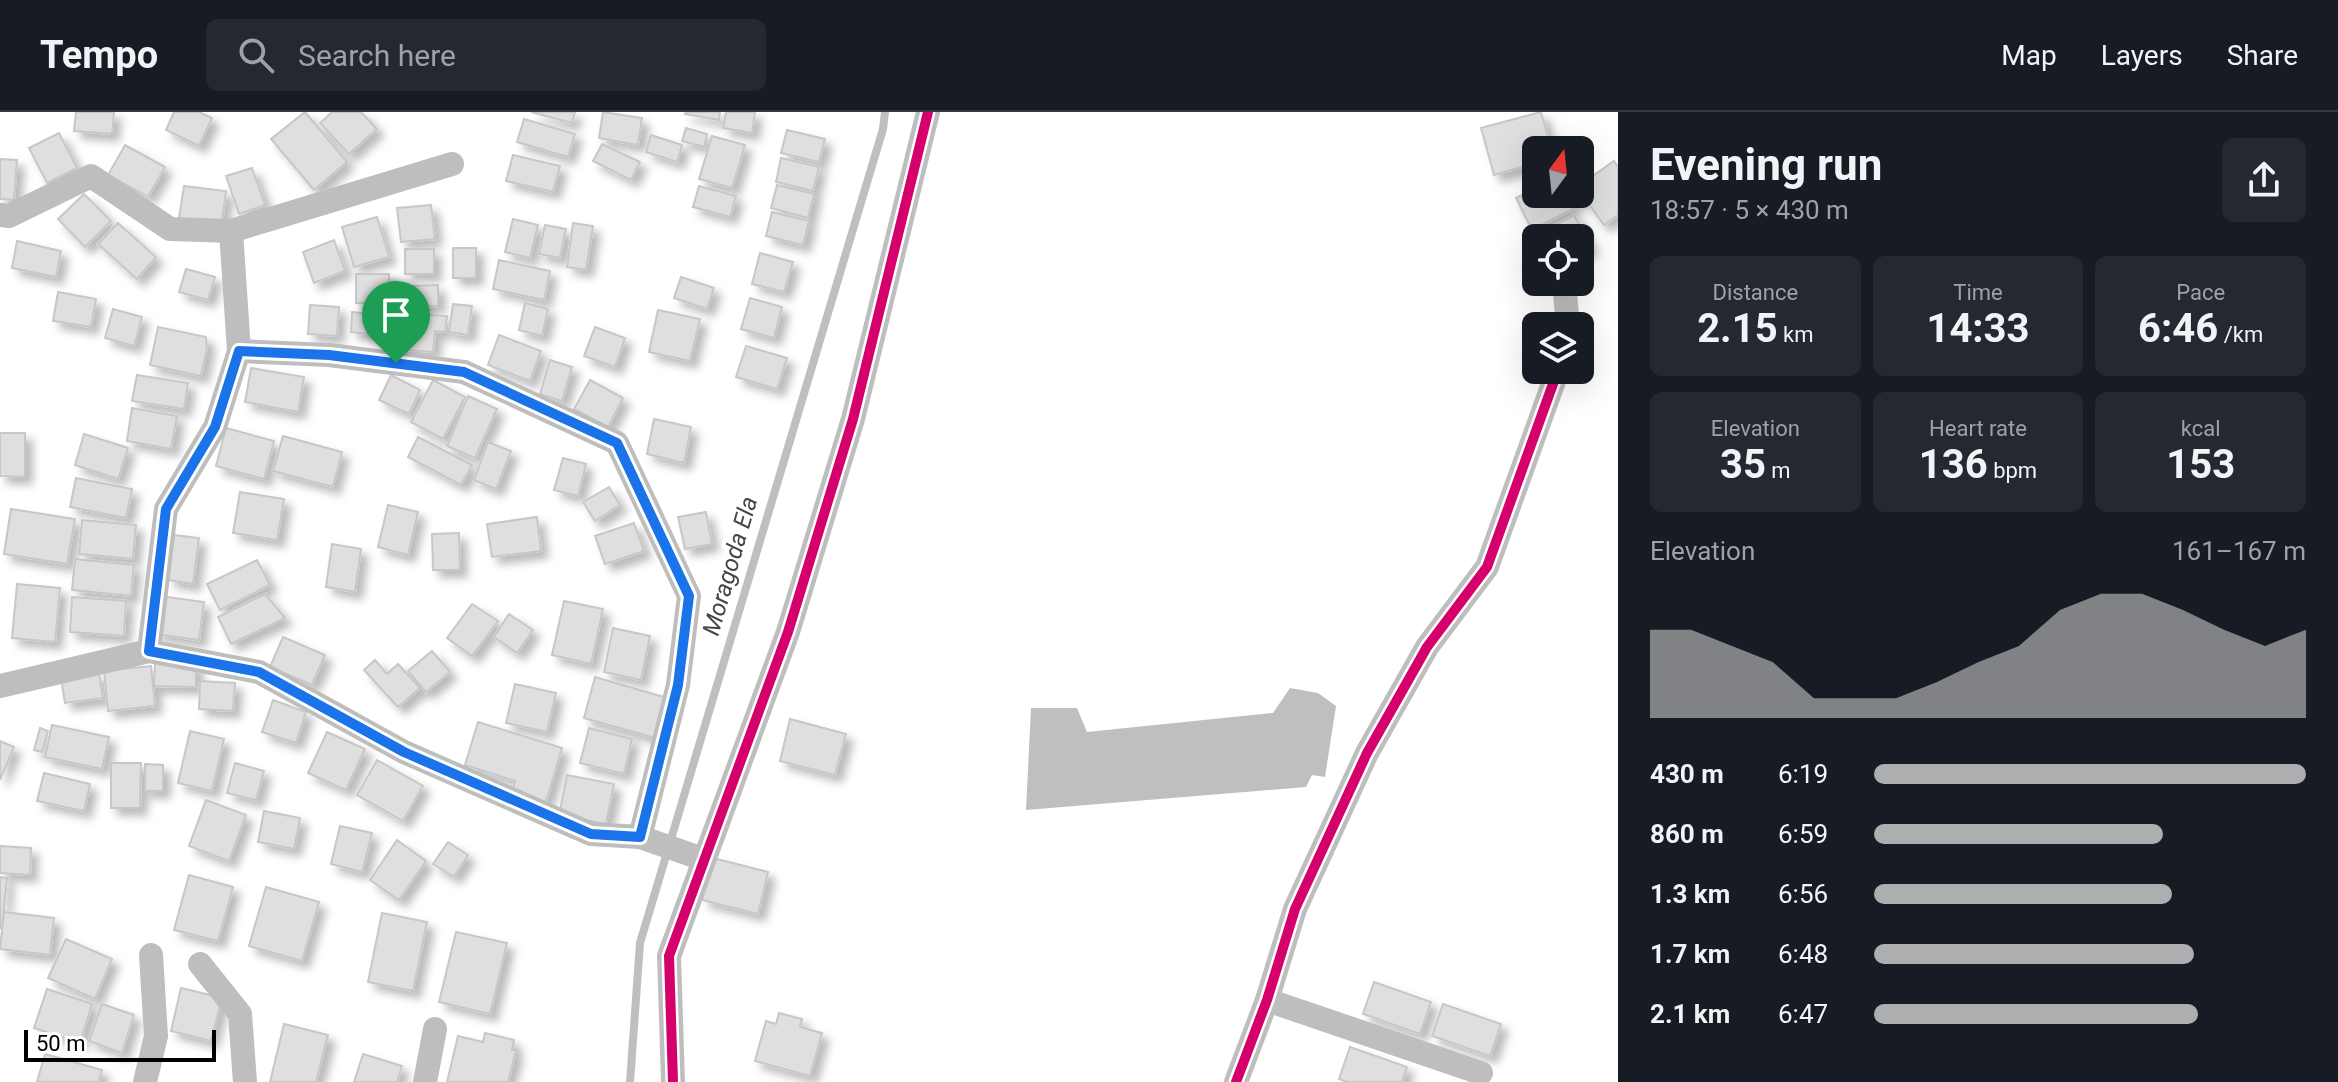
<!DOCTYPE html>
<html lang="en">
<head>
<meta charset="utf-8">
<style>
	:root { --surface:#171b24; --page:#242831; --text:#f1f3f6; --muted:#9ea1a6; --line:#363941; --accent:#adaeaf }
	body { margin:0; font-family:Roboto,sans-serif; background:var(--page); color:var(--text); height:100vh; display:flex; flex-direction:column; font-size:30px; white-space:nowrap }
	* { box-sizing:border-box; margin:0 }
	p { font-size:26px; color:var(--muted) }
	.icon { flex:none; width:44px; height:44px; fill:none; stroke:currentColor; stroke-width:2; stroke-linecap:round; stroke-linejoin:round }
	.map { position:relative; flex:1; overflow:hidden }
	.panel { display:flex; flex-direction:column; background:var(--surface); width:720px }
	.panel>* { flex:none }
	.needle { width:52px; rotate:15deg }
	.tools { position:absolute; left:1522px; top:24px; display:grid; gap:16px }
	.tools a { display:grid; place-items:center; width:72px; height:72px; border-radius:12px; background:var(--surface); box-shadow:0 8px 32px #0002; font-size:40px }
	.scale { position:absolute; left:24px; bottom:20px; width:192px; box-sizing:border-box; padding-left:8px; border:4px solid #000; border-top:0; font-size:22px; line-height:28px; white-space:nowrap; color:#000; -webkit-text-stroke:6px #fff; paint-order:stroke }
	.pin { position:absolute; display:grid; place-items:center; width:68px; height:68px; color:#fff; margin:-82px -34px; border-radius:50% 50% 50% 0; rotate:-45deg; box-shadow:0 0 8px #0007 }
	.pin .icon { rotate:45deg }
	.round { display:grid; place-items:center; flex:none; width:84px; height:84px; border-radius:12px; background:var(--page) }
	.overview { display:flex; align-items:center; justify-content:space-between; height:136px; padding:0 32px }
	h1 { font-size:44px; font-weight:700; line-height:60px }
	.metrics { display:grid; grid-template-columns:repeat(3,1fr); gap:12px; height:136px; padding:8px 32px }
	.metrics div { display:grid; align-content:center; border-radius:12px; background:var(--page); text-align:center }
	.metrics b { font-size:40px; font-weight:700 }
	.metrics small { font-size:22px; font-weight:400 }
	.metrics p { font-size:22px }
	.chart { height:224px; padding:16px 32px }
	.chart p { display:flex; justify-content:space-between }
	.chart svg { width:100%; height:144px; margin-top:8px; fill:var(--accent); opacity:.7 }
	ul { padding:0 32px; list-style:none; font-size:26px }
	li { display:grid; grid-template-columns:128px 96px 1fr; align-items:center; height:60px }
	li i { height:20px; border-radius:10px; background:var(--accent) }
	header { display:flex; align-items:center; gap:48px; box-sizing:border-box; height:112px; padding:0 40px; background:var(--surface); border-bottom:2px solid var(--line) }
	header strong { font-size:38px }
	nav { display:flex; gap:44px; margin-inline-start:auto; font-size:28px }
	.search { width:560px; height:72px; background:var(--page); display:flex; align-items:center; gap:20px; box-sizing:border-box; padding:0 28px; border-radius:12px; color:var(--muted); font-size:30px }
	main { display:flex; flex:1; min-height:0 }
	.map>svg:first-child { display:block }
	.water { fill:#bfbfbf }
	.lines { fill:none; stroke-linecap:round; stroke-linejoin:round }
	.stream { stroke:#bfbfbf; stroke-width:8 }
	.building { fill:#dfdfdf; stroke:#c7c7c7; stroke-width:2; filter:url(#shadow) }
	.street { stroke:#bebebe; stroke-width:24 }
	.cycleway-casing { stroke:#fff; stroke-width:15 }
	.cycleway { stroke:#d6006c; stroke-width:10 }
	.route-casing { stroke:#fff; stroke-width:16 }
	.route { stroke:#1a73e8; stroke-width:10 }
	.labels { text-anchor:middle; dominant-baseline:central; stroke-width:8; stroke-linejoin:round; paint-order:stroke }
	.water-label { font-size:24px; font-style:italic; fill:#444; stroke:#fff }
</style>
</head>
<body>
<header>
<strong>Tempo</strong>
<div class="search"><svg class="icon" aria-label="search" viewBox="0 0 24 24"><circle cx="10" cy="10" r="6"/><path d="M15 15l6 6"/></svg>Search here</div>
<nav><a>Map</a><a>Layers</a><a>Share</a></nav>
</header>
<main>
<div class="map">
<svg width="1618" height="970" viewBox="0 0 1618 970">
	<defs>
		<filter id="shadow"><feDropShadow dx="7" dy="7" stdDeviation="4" flood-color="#0004"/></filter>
	</defs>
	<rect width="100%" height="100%" fill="#fff"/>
	<polygon class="water" points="1290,576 1318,581 1336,594 1325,665 1312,663 1306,675 1026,698 1031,596 1077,596 1087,620 1273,601"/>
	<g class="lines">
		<polyline class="stream" points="630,970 640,831 883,17 885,0"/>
	</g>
	<g class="building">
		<polygon points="76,0 114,0 112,22 74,19"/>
		<polygon points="174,0 199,0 212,6 199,34 166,18"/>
		<polygon points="305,0 347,50 314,78 271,27"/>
		<polygon points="332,0 361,0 377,17 349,42 320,11"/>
		<polygon points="531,0 575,0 572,11"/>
		<polygon points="603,0 642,6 638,33 599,26"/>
		<polygon points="686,0 720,0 719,8 685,2"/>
		<polygon points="726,0 755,0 752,21 723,16"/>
		<polygon points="1541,0 1552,38 1536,38 1536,51 1494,63 1481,16"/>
		<polygon points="524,7 575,22 568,45 517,30"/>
		<polygon points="686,16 707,22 704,35 682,29"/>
		<polygon points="787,18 825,27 819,50 781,41"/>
		<polygon points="59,21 77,56 47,71 29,36"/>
		<polygon points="651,23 682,33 677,50 646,40"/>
		<polygon points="712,24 745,33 732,76 699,67"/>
		<polygon points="602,32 640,50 631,68 593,49"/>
		<polygon points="125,33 165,55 148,85 108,63"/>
		<polygon points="513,43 560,54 553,80 506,69"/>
		<polygon points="781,46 819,55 813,79 776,70"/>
		<polygon points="0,47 17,48 14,88 0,87"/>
		<polygon points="1614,49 1618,55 1618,103 1604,113 1584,85 1575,91 1569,82 1580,82 1580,73"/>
		<polygon points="252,56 265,93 239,102 226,64"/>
		<polygon points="777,73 814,82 808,106 771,96"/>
		<polygon points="184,74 226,79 222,111 179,106"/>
		<polygon points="699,74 736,84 730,105 693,95"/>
		<polygon points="1536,76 1536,82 1566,82 1573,97 1532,118 1516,86"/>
		<polygon points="84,82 111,109 85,135 58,107"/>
		<polygon points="431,93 435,127 401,130 397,96"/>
		<polygon points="772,100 809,109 803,133 766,124"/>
		<polygon points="1574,103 1591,135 1580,141 1580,126 1536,126 1536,130 1533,124"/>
		<polygon points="377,105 389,145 354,155 342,115"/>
		<polygon points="513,107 538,113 530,146 505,140"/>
		<polygon points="118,111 156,145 137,167 98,132"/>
		<polygon points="573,111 593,114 586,158 567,155"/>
		<polygon points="545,113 566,117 560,146 539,142"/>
		<polygon points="334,128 345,159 314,171 303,140"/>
		<polygon points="17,129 61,139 56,165 12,156"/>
		<rect x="453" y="136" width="23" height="30"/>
		<rect x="405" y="137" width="29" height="25"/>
		<polygon points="760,141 793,150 784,180 752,172"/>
		<polygon points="499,148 550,159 544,188 493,177"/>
		<polygon points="186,157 215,165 208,188 179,180"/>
		<rect x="356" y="162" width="33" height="29"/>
		<polygon points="681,165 714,176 707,197 674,186"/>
		<polygon points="438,173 438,194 407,195 406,174"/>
		<polygon points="58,180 96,187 91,215 53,209"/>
		<polygon points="750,186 782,195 774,226 741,217"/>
		<polygon points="525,191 548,197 542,224 519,218"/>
		<polygon points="453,192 472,194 468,223 449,220"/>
		<polygon points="310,193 339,195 337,224 308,222"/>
		<polygon points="113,197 142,205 134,234 105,226"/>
		<polygon points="658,198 700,207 690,249 649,240"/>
		<polygon points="352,200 382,203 380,223 351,220"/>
		<polygon points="397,201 447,204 445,220 435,219 433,240 394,237"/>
		<polygon points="158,215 206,225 207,236 201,264 150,253"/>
		<polygon points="595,215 625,226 615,255 584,244"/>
		<polygon points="499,223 541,239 530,269 488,253"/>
		<polygon points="746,234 787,246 777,277 736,265"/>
		<polygon points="550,248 572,255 562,289 540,282"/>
		<polygon points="251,256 304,265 298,300 245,290"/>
		<polygon points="137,263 188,271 184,297 132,289"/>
		<polygon points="391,263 420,278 409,302 379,288"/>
		<polygon points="433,268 465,285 443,327 411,310"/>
		<polygon points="590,268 623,286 608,315 574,297"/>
		<polygon points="468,284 497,297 475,346 447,334"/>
		<polygon points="132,296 177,304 171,337 127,329"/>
		<polygon points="654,307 691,315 684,351 647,342"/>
		<polygon points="226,316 274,329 264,367 216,354"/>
		<polygon points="0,321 25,321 25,365 0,364"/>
		<polygon points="84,322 128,336 118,367 75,353"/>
		<polygon points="283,324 342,340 333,375 273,359"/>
		<polygon points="418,325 472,353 461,373 408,345"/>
		<polygon points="488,330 511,339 496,377 474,368"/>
		<polygon points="563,346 586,352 578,384 554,378"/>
		<polygon points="76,366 132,377 126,406 70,395"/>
		<polygon points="609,375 620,393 595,409 583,390"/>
		<polygon points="240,380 284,387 277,428 233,421"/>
		<polygon points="388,393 418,400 408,443 378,435"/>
		<polygon points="11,397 75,407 67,452 4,442"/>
		<polygon points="706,400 712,432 685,437 678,405"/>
		<polygon points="537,405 541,439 492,445 487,412"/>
		<polygon points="82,408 136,413 133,447 79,442"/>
		<polygon points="634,411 644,439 605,452 595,424"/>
		<polygon points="459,421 460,458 433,458 432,422"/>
		<polygon points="174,423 199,426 193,472 168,468"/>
		<polygon points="332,432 361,437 355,480 326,475"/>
		<polygon points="75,447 134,453 131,484 72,478"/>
		<polygon points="257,448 270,473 220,498 207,472"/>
		<polygon points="17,472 60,476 55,530 12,526"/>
		<polygon points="265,482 285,506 231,532 218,505"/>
		<polygon points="160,484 204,490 199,528 155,522"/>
		<polygon points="72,485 126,489 124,524 70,520"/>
		<polygon points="564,489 603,497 591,552 552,543"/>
		<polygon points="472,492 498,509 472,544 447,526"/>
		<polygon points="509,502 533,518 517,541 494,525"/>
		<polygon points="613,516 650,524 641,568 604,560"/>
		<polygon points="283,525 325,543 312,573 270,555"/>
		<polygon points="432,539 450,560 426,580 408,559"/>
		<polygon points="375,548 387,562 398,552 420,576 398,595 364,558"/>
		<polygon points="155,551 196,552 196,575 154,574"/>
		<polygon points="151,554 155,594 108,599 104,559"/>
		<polygon points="99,561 103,586 65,591 61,566"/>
		<polygon points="595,565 667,586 655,626 584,606"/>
		<polygon points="200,569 235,571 233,599 199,597"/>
		<polygon points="515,572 556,581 547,620 506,611"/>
		<polygon points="273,588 306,600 296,631 262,620"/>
		<polygon points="790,607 846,622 835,663 780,649"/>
		<polygon points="478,610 562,636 546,690 512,679 515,669 465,653"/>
		<polygon points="52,613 109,625 102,657 45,645"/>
		<polygon points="40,616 48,619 42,640 34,638"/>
		<polygon points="589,616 632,627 624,662 580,651"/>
		<polygon points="190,619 224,627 212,679 178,671"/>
		<polygon points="327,620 365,637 346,678 308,661"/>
		<polygon points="0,629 14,635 0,668"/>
		<polygon points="377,648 423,674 403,709 357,683"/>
		<polygon points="111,651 141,651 140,696 111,696"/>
		<polygon points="235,651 264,659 256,688 227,681"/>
		<polygon points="145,652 163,653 163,679 145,679"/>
		<polygon points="44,661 90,672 84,699 37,689"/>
		<polygon points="567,663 614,672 606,712 559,703"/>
		<polygon points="206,688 246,703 229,749 189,734"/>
		<polygon points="264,699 300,706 294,737 258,730"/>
		<polygon points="340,714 372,721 362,760 331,752"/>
		<polygon points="397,728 426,749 399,788 370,768"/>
		<polygon points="448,730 468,743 454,765 433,752"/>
		<polygon points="0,734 31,736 30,763 0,761"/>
		<polygon points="713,746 768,760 758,802 702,788"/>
		<polygon points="189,763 233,775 218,829 174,818"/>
		<polygon points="0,765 7,766 2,816 0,816"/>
		<polygon points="266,775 319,790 302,849 249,834"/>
		<polygon points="4,800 54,806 50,843 0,837"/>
		<polygon points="382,801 427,810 413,879 368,870"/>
		<polygon points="456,820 507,831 490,902 439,890"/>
		<polygon points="66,827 112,847 95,887 48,866"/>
		<polygon points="1374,870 1431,890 1420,922 1363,902"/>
		<polygon points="181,876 222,886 211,929 171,919"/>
		<polygon points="47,877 92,892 80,931 34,916"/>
		<polygon points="102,892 134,903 122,941 89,929"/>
		<polygon points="1443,892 1501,912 1490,944 1432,924"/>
		<polygon points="779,901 802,907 800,915 822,921 810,964 755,949 766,909 776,912"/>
		<polygon points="284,912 328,923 316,970 270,970"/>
		<polygon points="485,921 514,928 512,938 516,938 508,970 447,970 458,924 483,930"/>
		<polygon points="1350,935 1407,955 1402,970 1347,970 1339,967"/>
		<polygon points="45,942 102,958 99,970 37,970"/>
		<polygon points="363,942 402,954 397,970 354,970"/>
	</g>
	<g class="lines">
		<g class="street">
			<polyline points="0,103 9,104 91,64 170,117 231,119 452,52"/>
			<polyline points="1565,181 1568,214"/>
			<polyline points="239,239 329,243 464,260 617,331 689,484 678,573 640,725"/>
			<polyline points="149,539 166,397 215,315 239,239 231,119"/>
			<polyline points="0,574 149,539 259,560 404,640 591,722 640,725 703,747"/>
			<polyline points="200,852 240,902 245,970"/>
			<polyline points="1267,888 1481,961"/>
			<polyline points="145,970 156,924 151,843"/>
			<polyline points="425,970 435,917"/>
			<polyline points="673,970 669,844 788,520 853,307 928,0"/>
			<polyline points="1236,970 1267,888 1295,797 1367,641 1427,535 1487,455 1558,258"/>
		</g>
		<defs>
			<g id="cycleway">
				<polyline points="239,239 329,243 464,260 617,331 689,484 678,573 640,725"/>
				<polyline points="673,970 669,844 788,520 853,307 928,0"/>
				<polyline points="1236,970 1267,888 1295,797 1367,641 1427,535 1487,455 1558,258"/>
			</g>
		</defs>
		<use href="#cycleway" class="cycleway-casing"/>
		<use href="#cycleway" class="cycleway"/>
	</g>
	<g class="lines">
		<defs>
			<polygon id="route" points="239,239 329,243 464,260 617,331 689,484 678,573 640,725 591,722 404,640 259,560 149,539 166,397 215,315"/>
		</defs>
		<use href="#route" class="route-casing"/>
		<use href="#route" class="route"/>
	</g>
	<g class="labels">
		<g class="water-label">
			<text transform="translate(730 454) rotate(-74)">Moragoda Ela</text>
		</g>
	</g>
</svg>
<div class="tools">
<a><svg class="needle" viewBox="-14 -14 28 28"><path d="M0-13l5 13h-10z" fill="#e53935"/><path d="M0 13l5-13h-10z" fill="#9ea1a6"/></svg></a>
<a><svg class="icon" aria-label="locate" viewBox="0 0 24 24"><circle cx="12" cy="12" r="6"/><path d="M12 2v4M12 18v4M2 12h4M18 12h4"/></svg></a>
<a><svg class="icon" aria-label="layers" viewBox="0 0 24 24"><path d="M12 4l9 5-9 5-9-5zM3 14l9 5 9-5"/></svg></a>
</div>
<div class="scale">50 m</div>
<div class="pin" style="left:396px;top:251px;background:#1e9e55"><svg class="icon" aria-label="arrive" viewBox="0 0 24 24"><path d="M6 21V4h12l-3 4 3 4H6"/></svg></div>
</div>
<section class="panel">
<div class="overview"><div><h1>Evening run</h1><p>18:57 · 5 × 430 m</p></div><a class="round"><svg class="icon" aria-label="share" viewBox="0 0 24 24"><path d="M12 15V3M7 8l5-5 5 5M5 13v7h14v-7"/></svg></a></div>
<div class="metrics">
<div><p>Distance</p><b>2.15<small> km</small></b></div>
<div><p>Time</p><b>14:33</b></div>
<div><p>Pace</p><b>6:46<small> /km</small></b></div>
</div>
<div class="metrics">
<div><p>Elevation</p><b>35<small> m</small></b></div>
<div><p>Heart rate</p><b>136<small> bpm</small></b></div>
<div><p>kcal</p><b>153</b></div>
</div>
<div class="chart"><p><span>Elevation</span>161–167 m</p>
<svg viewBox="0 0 160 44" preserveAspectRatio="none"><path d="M0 44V17L10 17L20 22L30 27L40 38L50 38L60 38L70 33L80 27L90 22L100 11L110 6L120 6L130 11L140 17L150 22L160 17V44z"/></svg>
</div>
<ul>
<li><b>430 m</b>6:19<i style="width:100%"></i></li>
<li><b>860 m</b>6:59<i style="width:67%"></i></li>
<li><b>1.3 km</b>6:56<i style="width:69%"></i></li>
<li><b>1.7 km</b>6:48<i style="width:74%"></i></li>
<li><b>2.1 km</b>6:47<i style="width:75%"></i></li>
</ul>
</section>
</main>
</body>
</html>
